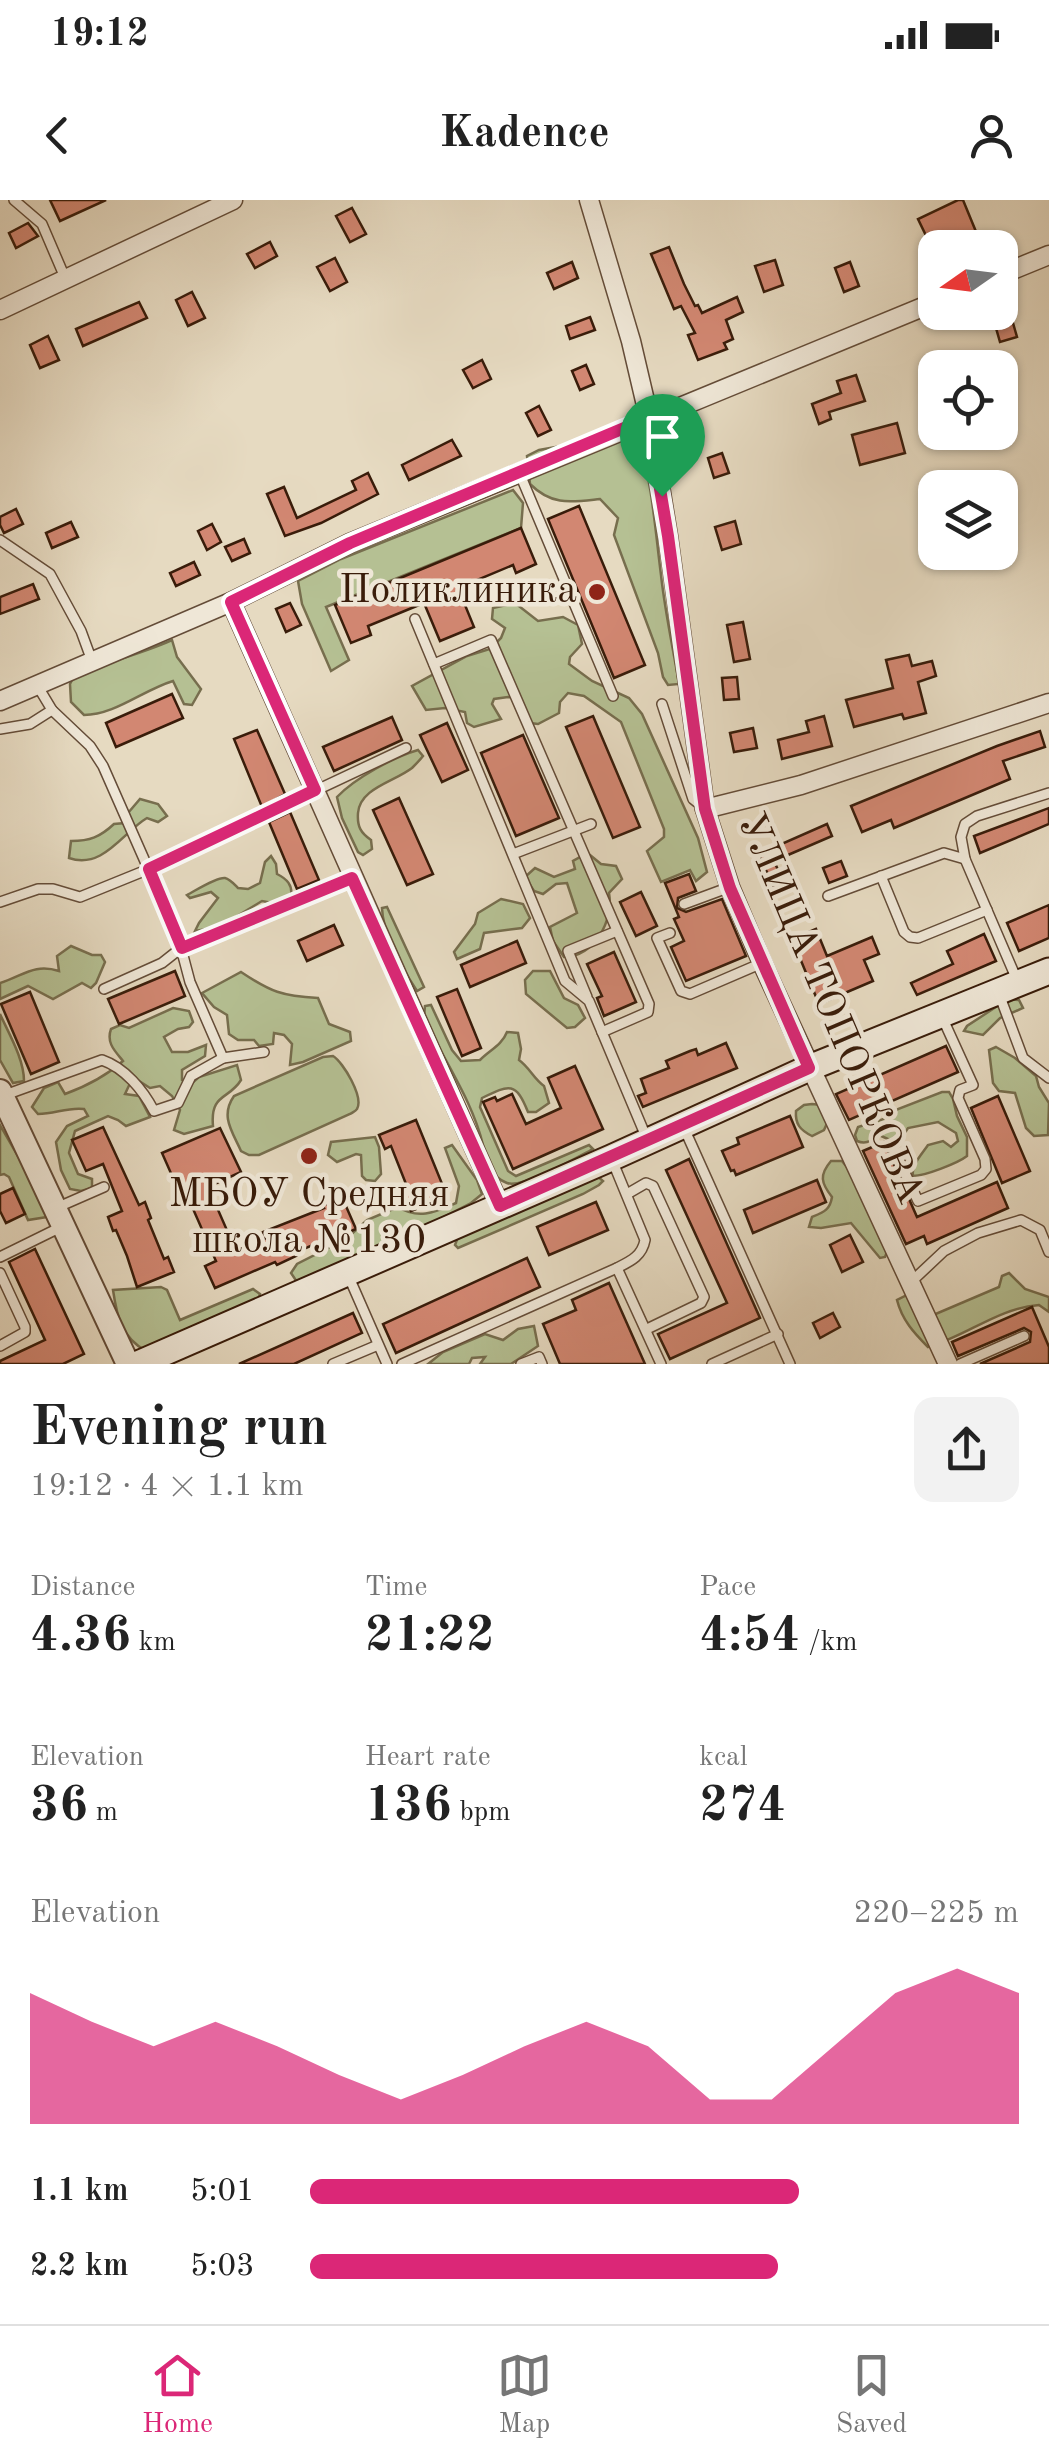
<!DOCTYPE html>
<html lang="en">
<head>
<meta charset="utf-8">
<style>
	:root { --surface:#fff; --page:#f2f2f2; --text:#222; --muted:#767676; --line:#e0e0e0; --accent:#db2777 }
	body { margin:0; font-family:"Old Standard TT",serif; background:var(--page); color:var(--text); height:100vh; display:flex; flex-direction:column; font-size:38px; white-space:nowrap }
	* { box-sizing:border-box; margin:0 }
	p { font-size:32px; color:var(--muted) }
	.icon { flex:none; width:55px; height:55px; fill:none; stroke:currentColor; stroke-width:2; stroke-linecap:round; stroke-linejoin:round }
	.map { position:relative; height:1164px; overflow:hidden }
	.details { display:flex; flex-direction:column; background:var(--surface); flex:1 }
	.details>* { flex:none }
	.needle { width:65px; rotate:256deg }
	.fabs { position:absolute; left:918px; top:30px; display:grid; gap:20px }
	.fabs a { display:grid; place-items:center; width:100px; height:100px; border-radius:20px; background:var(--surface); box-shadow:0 2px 8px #0004; font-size:50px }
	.pin { position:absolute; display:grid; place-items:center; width:85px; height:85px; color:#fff; margin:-102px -42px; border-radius:50% 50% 50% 0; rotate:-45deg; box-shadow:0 0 10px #0007 }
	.pin .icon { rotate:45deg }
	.round { display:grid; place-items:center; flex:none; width:105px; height:105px; border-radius:20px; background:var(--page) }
	.headline { display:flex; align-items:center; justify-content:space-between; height:170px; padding:0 30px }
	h1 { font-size:55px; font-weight:700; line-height:75px }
	.stats { display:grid; grid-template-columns:repeat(3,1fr); gap:15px; height:170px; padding:10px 30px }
	.stats div { display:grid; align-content:center }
	.stats b { font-size:50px; font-weight:700 }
	.stats small { font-size:28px; font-weight:400 }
	.stats p { font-size:28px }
	.chart { height:280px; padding:20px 30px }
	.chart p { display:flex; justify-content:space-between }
	.chart svg { width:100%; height:180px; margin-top:10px; fill:var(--accent); opacity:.7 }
	ul { padding:0 30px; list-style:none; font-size:32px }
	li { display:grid; grid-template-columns:160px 120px 1fr; align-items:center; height:75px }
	li i { height:25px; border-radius:12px; background:var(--accent) }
	.status { display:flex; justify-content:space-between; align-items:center; height:70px; padding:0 50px; background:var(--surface); direction:ltr }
	.status svg { height:28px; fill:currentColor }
	header { display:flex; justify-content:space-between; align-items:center; height:130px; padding:0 30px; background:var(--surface); font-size:45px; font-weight:700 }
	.menu { display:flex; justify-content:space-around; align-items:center; height:140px; border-top:2px solid var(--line); background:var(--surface); font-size:28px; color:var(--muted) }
	.menu a { display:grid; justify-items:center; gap:5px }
	.menu .active { color:var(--accent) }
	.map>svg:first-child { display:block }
	.green { fill:#b5c093; stroke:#776e4e; stroke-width:2.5 }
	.building { fill:#d28772; stroke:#391c0a; stroke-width:2.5 }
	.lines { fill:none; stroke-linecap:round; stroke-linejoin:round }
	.service-casing { stroke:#644c38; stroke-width:12 }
	.minor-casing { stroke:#644c38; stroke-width:21 }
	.tertiary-casing { stroke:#644c38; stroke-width:26 }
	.secondary-casing { stroke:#391c0a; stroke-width:29 }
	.service { stroke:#efe7d7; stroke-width:9 }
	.minor { stroke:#efe7d7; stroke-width:18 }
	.tertiary { stroke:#efe7d7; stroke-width:22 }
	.secondary { stroke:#efe7d7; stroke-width:25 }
	.route-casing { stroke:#fff; stroke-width:20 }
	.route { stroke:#db2777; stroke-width:12 }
	.poi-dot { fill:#8f2418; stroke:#efe7d7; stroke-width:4 }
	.labels { text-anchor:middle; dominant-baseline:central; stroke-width:9; stroke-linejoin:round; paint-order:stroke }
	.poi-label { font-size:40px; fill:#391c0a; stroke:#efe7d7; text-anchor:end }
	.street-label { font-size:40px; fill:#391c0a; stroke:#efe7d7 }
</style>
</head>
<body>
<div class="status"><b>19:12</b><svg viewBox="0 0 49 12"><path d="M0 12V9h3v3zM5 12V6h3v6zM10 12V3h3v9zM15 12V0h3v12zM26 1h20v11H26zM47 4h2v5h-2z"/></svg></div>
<header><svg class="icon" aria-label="back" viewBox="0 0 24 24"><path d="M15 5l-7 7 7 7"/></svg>Kadence<svg class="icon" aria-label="person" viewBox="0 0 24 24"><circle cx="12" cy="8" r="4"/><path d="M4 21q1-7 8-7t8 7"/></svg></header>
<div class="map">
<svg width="1049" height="1164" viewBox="0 0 1049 1164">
	<rect width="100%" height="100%" fill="#e6dac1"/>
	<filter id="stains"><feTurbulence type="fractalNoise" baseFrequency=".002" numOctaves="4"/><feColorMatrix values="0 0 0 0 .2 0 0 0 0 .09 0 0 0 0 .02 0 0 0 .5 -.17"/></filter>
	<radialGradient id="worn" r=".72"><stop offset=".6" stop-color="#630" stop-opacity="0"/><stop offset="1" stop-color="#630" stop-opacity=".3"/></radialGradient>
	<g class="green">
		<path d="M638 236C652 281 655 328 661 375 665 412 673 448 679 484L668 485 663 477 658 453 614 335 618 318 600 299C571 302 552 306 530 284L527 256 539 250 556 247 560 263 613 240Z"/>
		<polygon points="513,290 523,303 521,328 326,407 349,460 331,471 302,404 298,381 341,359"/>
		<polygon points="515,403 538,421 563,417 578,425 582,444 570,457 569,464 592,481 629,498 642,514 698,638 707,672 696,681 690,670 661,682 647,651 664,637 664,629 621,522 584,496 568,493 560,502 559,513 538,524 530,523 521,499 508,497 494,499 492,504 501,519 474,527 467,523 465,512 445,508 426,510 412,486 467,456 490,449 501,438 505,428 492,419 493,408"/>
		<path d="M172 440 177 457 201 489 192 505 184 504 173 481C143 490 115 515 84 515L71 502 70 484 75 474C108 462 141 454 172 440Z"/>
		<path d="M418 550 423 556C420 560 416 564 412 568 394 582 360 588 358 613 357 627 361 633 371 640L372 649 363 655 358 652 342 618 337 597C355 578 394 557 418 550Z"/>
		<path d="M140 599 158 604 167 616 158 622 147 618C123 632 103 670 69 658L71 641C90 641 100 637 114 624L125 623 128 613Z"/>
		<path d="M590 655 601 664 616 666 622 679 609 693C614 721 594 757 564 757L553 741 550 727 577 713 567 683 556 684 543 694 534 691 525 677 535 668 554 677 575 669 573 661 582 656Z"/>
		<path d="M271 656 276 664 277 674C287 679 293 685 291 697L278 704 262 701 219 727 195 731 199 723 218 698 211 692 190 698 187 695C195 691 216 677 225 678 230 679 235 685 238 688L248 689 260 683 265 662Z"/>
		<polygon points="501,699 523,704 530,718 522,728 484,733 480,749 457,759 454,752 475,724 478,713"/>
		<path d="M387 707 424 787 417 791C402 768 383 736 382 708Z"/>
		<path d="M71 746 92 755H101L105 762 96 783 91 788 82 783 53 799 28 786 0 799V783C23 776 34 763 59 771L57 756Z"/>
		<polygon points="533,771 550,771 564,798 578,805 585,818 575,827 567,828 526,794 525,780"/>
		<path d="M241 772C271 792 282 796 318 798L329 824 350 832 351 841 303 862 290 865 292 844 284 835 274 833 273 844 259 846 254 840H238L229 834 227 815 214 807 202 793Z"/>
		<polygon points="1008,799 1019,800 1023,808 1000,818 983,835 964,831 967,826"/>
		<path d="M431 805 452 850 461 861 480 860C490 850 502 845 507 832L518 833 521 849 519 860C530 868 533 878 544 886L549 903 536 912H528C516 882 510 884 482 898L480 907 508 971 516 976 589 945 593 949C577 957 523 989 507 983 489 976 487 961 483 945 472 899 443 860 424 817L425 806Z"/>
		<path d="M173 808 189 811 193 822 189 827 178 829 164 837 172 852H188L206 845 205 856 182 870V880L191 884 199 877 237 865 241 880C229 900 210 893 213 926L184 934 174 930 180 910 172 896 160 886 150 888 133 877 125 894 139 896 150 917 126 926 118 920 108 916 75 931 69 953 78 974 92 979V988L81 991 70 989 61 970 56 942 67 926 88 916 84 909C67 907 55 914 38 914L32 907 44 888 58 882 65 894C87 886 106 876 123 861 115 851 106 843 111 829L120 825 129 828Z"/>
		<path d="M0 814C9 834 24 859 24 881L13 883 0 860Z"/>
		<polygon points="996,847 1015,858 1036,876 1039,887 1049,903 1048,935 1034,936 1026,928 1015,893 999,891 993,883 989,850"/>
		<path d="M333 856C343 862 364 897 357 909 356 911 353 912 350 914L259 955H249L241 951C232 931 220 916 234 896L323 857Z"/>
		<path d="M942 892H949L953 899 957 916 967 937V956C958 963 925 976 913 976 911 965 922 954 928 945L943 941 951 947 958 941 956 933 938 922 908 928 900 940H890L879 935C871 940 867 945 857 941L855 935 858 927 887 918 898 909Z"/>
		<path d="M812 904 821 905 829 919 824 930 812 936C800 930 795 924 796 911L804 905Z"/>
		<polygon points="0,925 35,986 47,1017 28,1020 9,977 4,974 0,975"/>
		<polygon points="375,937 379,947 381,974 375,981 366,980 362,976 361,955 356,954 337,962 328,955 331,942"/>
		<path d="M452 945 477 980 482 994 471 1003 428 1025 297 1082 291 1073 297 1064 346 1039 367 1020 398 1007C419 1020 435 1012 456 1003L459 986 445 948Z"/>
		<path d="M831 961H842L850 971 887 1052 885 1057 880 1058 851 1023 821 1028 809 1027 812 1017C824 1012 830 1010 832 997 821 983 819 975 831 961Z"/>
		<polygon points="596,975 603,981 599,985 583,994 458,1048 455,1045 458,1037"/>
		<path d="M1009 1073 1025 1089 1049 1097V1112L1039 1105C998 1108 967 1136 928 1147 914 1133 902 1120 897 1100L907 1095 931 1116 999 1087 1002 1076Z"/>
		<path d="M161 1087 167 1090 180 1120 253 1089 260 1094 257 1103 146 1151C121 1137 117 1117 113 1090Z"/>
		<polygon points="534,1126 538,1146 511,1164 480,1164 485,1157 472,1158 469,1164 428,1164 443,1152 485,1134 503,1140 518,1129"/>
	</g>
	<g class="building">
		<polygon points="50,0 106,0 60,21"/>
		<polygon points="958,0 963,0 979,39 960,48 932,48 918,19"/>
		<polygon points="352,8 366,34 350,42 336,16"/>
		<polygon points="28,23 38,36 16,48 9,33"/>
		<polygon points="270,42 277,56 255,68 247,54"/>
		<polygon points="669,47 684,84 695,106 698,105 702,113 737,97 743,112 726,120 733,139 724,143 727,149 698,160 688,135 695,133 681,106 674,109 651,54"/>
		<polygon points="335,58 347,82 330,91 317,67"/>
		<polygon points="775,60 783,85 764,92 755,66"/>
		<polygon points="572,62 578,78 554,89 547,73"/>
		<polygon points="850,62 859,86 844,92 835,68"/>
		<polygon points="192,92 205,118 188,126 176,100"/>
		<polygon points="139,102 147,118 83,146 76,129"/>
		<polygon points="1011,116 1017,137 1000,142 994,121"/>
		<polygon points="590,117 595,130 570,139 566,126"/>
		<polygon points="48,136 59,160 40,168 30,145"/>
		<polygon points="482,160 491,179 473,188 463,170"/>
		<polygon points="586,165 594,184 580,190 572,171"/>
		<polygon points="856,175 865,201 829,212 831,219 819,224 812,204 841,193 837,181"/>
		<polygon points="539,206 551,230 538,236 526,213"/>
		<polygon points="897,223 905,253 860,265 852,235"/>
		<polygon points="452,240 461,256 409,280 402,265"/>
		<polygon points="722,253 729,273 714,278 708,258"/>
		<polygon points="368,273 378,294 321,323 285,336 267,294 284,287 297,318 356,290 352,281"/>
		<polygon points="579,306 645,465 614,478 548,319"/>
		<polygon points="16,309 23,324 4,333 0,325 0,317"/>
		<polygon points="735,321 741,344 722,350 715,327"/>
		<polygon points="71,322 78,337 52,348 46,333"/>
		<polygon points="212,324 221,342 207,350 198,331"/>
		<polygon points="521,328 536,364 516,373 513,365 458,388 474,427 440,441 424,403 368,426 371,435 351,443 335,405"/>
		<polygon points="244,339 250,353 232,361 225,347"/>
		<polygon points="194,362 200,375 176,386 170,373"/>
		<polygon points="33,384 39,399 0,414 0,397"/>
		<polygon points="290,403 301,425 286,432 276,409"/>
		<polygon points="743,422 750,459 734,462 727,425"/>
		<polygon points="909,455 912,466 932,461 936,476 918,482 926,513 904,519 902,514 854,527 846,500 893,488 886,460"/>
		<polygon points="737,477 739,499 724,500 722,478"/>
		<polygon points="172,494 183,518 116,547 106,523"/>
		<polygon points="593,516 640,627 613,638 566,527"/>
		<polygon points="824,516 832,546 782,559 778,540 809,532 806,521"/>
		<polygon points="392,517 402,540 334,571 323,547"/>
		<polygon points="447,523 468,570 442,582 420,535"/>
		<polygon points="753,528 757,548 734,552 730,533"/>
		<polygon points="257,530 285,594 262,607 234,539"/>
		<polygon points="1040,531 1045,547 1003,561 1010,579 894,628 891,620 862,632 851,606 997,546"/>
		<polygon points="523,535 559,618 516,636 481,553"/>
		<polygon points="399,598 433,674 407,685 373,610"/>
		<polygon points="1049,608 1049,624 980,653 974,636"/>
		<polygon points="290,612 319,680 297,689 269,622"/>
		<polygon points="827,624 832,636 774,661 787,690 777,695 759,654"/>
		<polygon points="841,661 847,676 829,683 823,668"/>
		<polygon points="689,674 696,691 678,698 677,708 686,712 722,699 746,756 686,781 671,747 684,741 674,719 679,717 665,683"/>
		<polygon points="641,692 657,726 636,736 620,702"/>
		<polygon points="1049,705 1049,738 1019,751 1007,723"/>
		<polygon points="334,725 343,745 307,761 298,741"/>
		<polygon points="816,729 827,756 872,737 879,754 864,760 873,781 819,804 792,739"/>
		<polygon points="984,734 996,761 917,795 911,783 953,764 947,751"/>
		<polygon points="517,741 526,763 470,787 461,765"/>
		<polygon points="614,752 636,802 604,816 597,798 602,796 587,764"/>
		<polygon points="175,771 185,796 119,824 108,799"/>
		<polygon points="457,789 481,848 462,856 437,797"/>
		<polygon points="30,792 59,862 31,874 1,804"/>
		<polygon points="726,843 737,868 643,907 638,896 646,893 641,879 669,868 666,861 690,851 696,849 698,855"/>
		<polygon points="946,846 958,872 849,920 836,894"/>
		<polygon points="575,866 603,929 513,969 483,902 495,897 497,901 512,894 526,924 561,908 548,878"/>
		<polygon points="998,896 1030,971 1002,983 971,908"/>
		<polygon points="790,916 803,947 736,975 734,970 731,971 722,951 739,944 737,938"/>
		<polygon points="416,920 447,996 411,1011 405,996 410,994 391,946 385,949 379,935"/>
		<polygon points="103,927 139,1005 145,1002 151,1018 148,1020 164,1059 168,1057 174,1072 137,1087 127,1056 116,1030 113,1031 108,1017 122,1011 103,964 86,971 72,940"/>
		<polygon points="220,928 241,972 208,987 236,1051 265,1039 263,1032 324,1008 323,1006 331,1002 327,993 338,988 356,1029 337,1037 336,1035 294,1053 296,1056 277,1065 275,1062 215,1088 205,1066 216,1061 190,1002 185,1005 162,953"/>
		<polygon points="884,942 917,1017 997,982 1008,1008 927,1044 924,1036 906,1044 863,951"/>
		<polygon points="689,959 760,1118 670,1159 658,1134 727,1103 666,970"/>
		<polygon points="817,980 826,1002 753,1033 744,1010"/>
		<polygon points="13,988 25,1014 6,1023 0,1011 0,994"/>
		<polygon points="596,1002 608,1030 549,1055 537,1027"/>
		<polygon points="850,1035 863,1062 842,1072 830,1045"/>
		<polygon points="35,1049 84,1154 63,1164 0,1164 0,1161 45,1140 9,1062"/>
		<polygon points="527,1058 540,1087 396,1153 383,1124"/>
		<polygon points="609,1083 645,1164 560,1164 543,1124 576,1110 572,1100"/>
		<polygon points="1032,1107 1049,1147 1049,1164 980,1164 1030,1142 1031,1132 1024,1128 958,1156 952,1142"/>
		<polygon points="353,1113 362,1133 294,1164 239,1164"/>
		<polygon points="833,1113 840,1127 820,1138 813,1123"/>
	</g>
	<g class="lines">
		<defs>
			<g id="service">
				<polyline points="14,0 42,24 66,80"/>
				<polyline points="519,272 613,496"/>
				<polyline points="0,340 50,374 81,431 92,461"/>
				<polyline points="415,419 565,781 589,801 647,939"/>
				<polyline points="434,464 491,440 649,804 648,812 602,832"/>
				<polyline points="37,485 52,510 90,546 103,566 166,709 181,748 190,782 223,858"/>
				<polyline points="662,504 693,599 703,607"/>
				<polyline points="0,529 30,524 52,510"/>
				<polyline points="513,654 591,624"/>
				<polyline points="881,676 904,732 910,737 918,738 987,710"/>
				<polyline points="828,696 944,653 965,659"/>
				<polyline points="0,702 38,689 53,689 80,697 149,669 406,548"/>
				<polyline points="684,704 730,687"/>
				<polyline points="670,733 657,738 681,791 690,794 762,763"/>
				<polyline points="1017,780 965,659 961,637 965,624 977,616 1049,593"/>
				<polyline points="104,789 162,763 181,748 352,678"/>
				<polyline points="999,794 1023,858 1049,878"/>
				<polyline points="587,797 568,751 617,731"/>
				<path d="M5 895 102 860C125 868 143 890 154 911L178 903 191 876 223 858 264 852"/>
				<polyline points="684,928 790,1164"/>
				<polyline points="898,958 918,1001 981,975 986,969 985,959 958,898 960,890 973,885 942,817"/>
				<path d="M612 960 645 1040C642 1056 631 1061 617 1068L661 1164"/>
				<polyline points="627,994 646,983 653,986 704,1097 701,1103 647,1129"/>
				<polyline points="56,1008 104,987"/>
				<polyline points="0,1057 61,1027"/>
				<polyline points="0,1073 25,1127 25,1132 0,1146"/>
				<polyline points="348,1075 387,1164"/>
				<polyline points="910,1083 944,1051 978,1033 1021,1020 1040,1030 1049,1052"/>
				<polyline points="333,1164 378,1145"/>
				<polyline points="402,1164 617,1068"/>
				<polyline points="521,1164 539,1157 542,1164"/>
				<polyline points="712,1164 778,1134"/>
				<polyline points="960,1164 1024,1136"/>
			</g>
			<g id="minor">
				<polyline points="589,0 631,141 649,218 668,336 705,609 730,687 762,763 948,1164"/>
				<polyline points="1000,75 1049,55"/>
				<polyline points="0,110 233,0"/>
				<polyline points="231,402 500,1006"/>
				<polyline points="0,501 231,402 350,343 935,102"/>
				<polyline points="705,609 801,585 1049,503"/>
			</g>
			<polyline id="tertiary" points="0,891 128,1164"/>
			<polyline id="secondary" points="138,1164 611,958 809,868 1049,771"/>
		</defs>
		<use href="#service" class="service-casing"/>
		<use href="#minor" class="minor-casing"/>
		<use href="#tertiary" class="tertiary-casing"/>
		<use href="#secondary" class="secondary-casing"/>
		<use href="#service" class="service"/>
		<use href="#minor" class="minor"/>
		<use href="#tertiary" class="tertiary"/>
		<use href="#secondary" class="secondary"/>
	</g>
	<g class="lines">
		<defs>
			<polygon id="route" points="648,218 668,336 705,609 730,688 809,868 500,1006 352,678 182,748 149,669 315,590 231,402 350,343"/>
		</defs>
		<use href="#route" class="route-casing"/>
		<use href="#route" class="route"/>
	</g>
	<g class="poi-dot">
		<circle cx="597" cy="392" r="10"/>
		<circle cx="309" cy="956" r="10"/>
	</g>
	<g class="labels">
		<g class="poi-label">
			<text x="577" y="392">Поликлиника</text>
			<text x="309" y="996" text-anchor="middle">МБОУ Средняя<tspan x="309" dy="46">школа №130</tspan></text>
		</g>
		<g class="street-label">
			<text transform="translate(829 809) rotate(67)">УЛИЦА ТОПОРКОВА</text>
		</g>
	</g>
	<rect width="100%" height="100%" filter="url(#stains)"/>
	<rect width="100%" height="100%" fill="url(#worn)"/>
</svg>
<div class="fabs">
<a><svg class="needle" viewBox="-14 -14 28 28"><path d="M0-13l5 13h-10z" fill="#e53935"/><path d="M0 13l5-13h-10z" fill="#767676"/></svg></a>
<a><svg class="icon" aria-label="locate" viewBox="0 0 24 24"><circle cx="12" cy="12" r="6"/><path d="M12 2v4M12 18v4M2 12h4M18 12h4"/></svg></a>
<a><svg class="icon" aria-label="layers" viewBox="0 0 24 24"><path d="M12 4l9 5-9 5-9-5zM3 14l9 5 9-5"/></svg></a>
</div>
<div class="pin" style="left:662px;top:296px;background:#1e9e55"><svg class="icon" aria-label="arrive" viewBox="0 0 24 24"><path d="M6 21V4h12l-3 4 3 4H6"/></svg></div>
</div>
<section class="details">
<div class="headline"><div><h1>Evening run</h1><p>19:12 · 4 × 1.1 km</p></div><a class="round"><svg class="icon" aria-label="share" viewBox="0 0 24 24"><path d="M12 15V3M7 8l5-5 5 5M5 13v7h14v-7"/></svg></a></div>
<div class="stats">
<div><p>Distance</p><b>4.36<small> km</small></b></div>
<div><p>Time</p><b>21:22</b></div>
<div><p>Pace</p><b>4:54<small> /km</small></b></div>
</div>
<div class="stats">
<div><p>Elevation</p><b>36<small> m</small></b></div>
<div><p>Heart rate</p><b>136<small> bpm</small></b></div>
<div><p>kcal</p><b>274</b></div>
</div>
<div class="chart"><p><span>Elevation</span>220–225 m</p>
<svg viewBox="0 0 160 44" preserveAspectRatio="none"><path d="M0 44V12L10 19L20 25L30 19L40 25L50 32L60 38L70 32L80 25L90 19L100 25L110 38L120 38L130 25L140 12L150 6L160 12V44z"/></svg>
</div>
<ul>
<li><b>1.1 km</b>5:01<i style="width:69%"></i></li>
<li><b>2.2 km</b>5:03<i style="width:66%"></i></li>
</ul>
</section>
<nav class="menu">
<a class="active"><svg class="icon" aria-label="home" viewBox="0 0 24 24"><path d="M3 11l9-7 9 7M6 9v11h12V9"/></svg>Home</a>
<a><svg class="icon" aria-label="map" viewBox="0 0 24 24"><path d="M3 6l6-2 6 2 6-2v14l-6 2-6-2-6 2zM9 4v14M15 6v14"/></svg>Map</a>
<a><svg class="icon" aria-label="saved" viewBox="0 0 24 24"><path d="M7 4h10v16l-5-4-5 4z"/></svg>Saved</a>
</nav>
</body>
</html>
